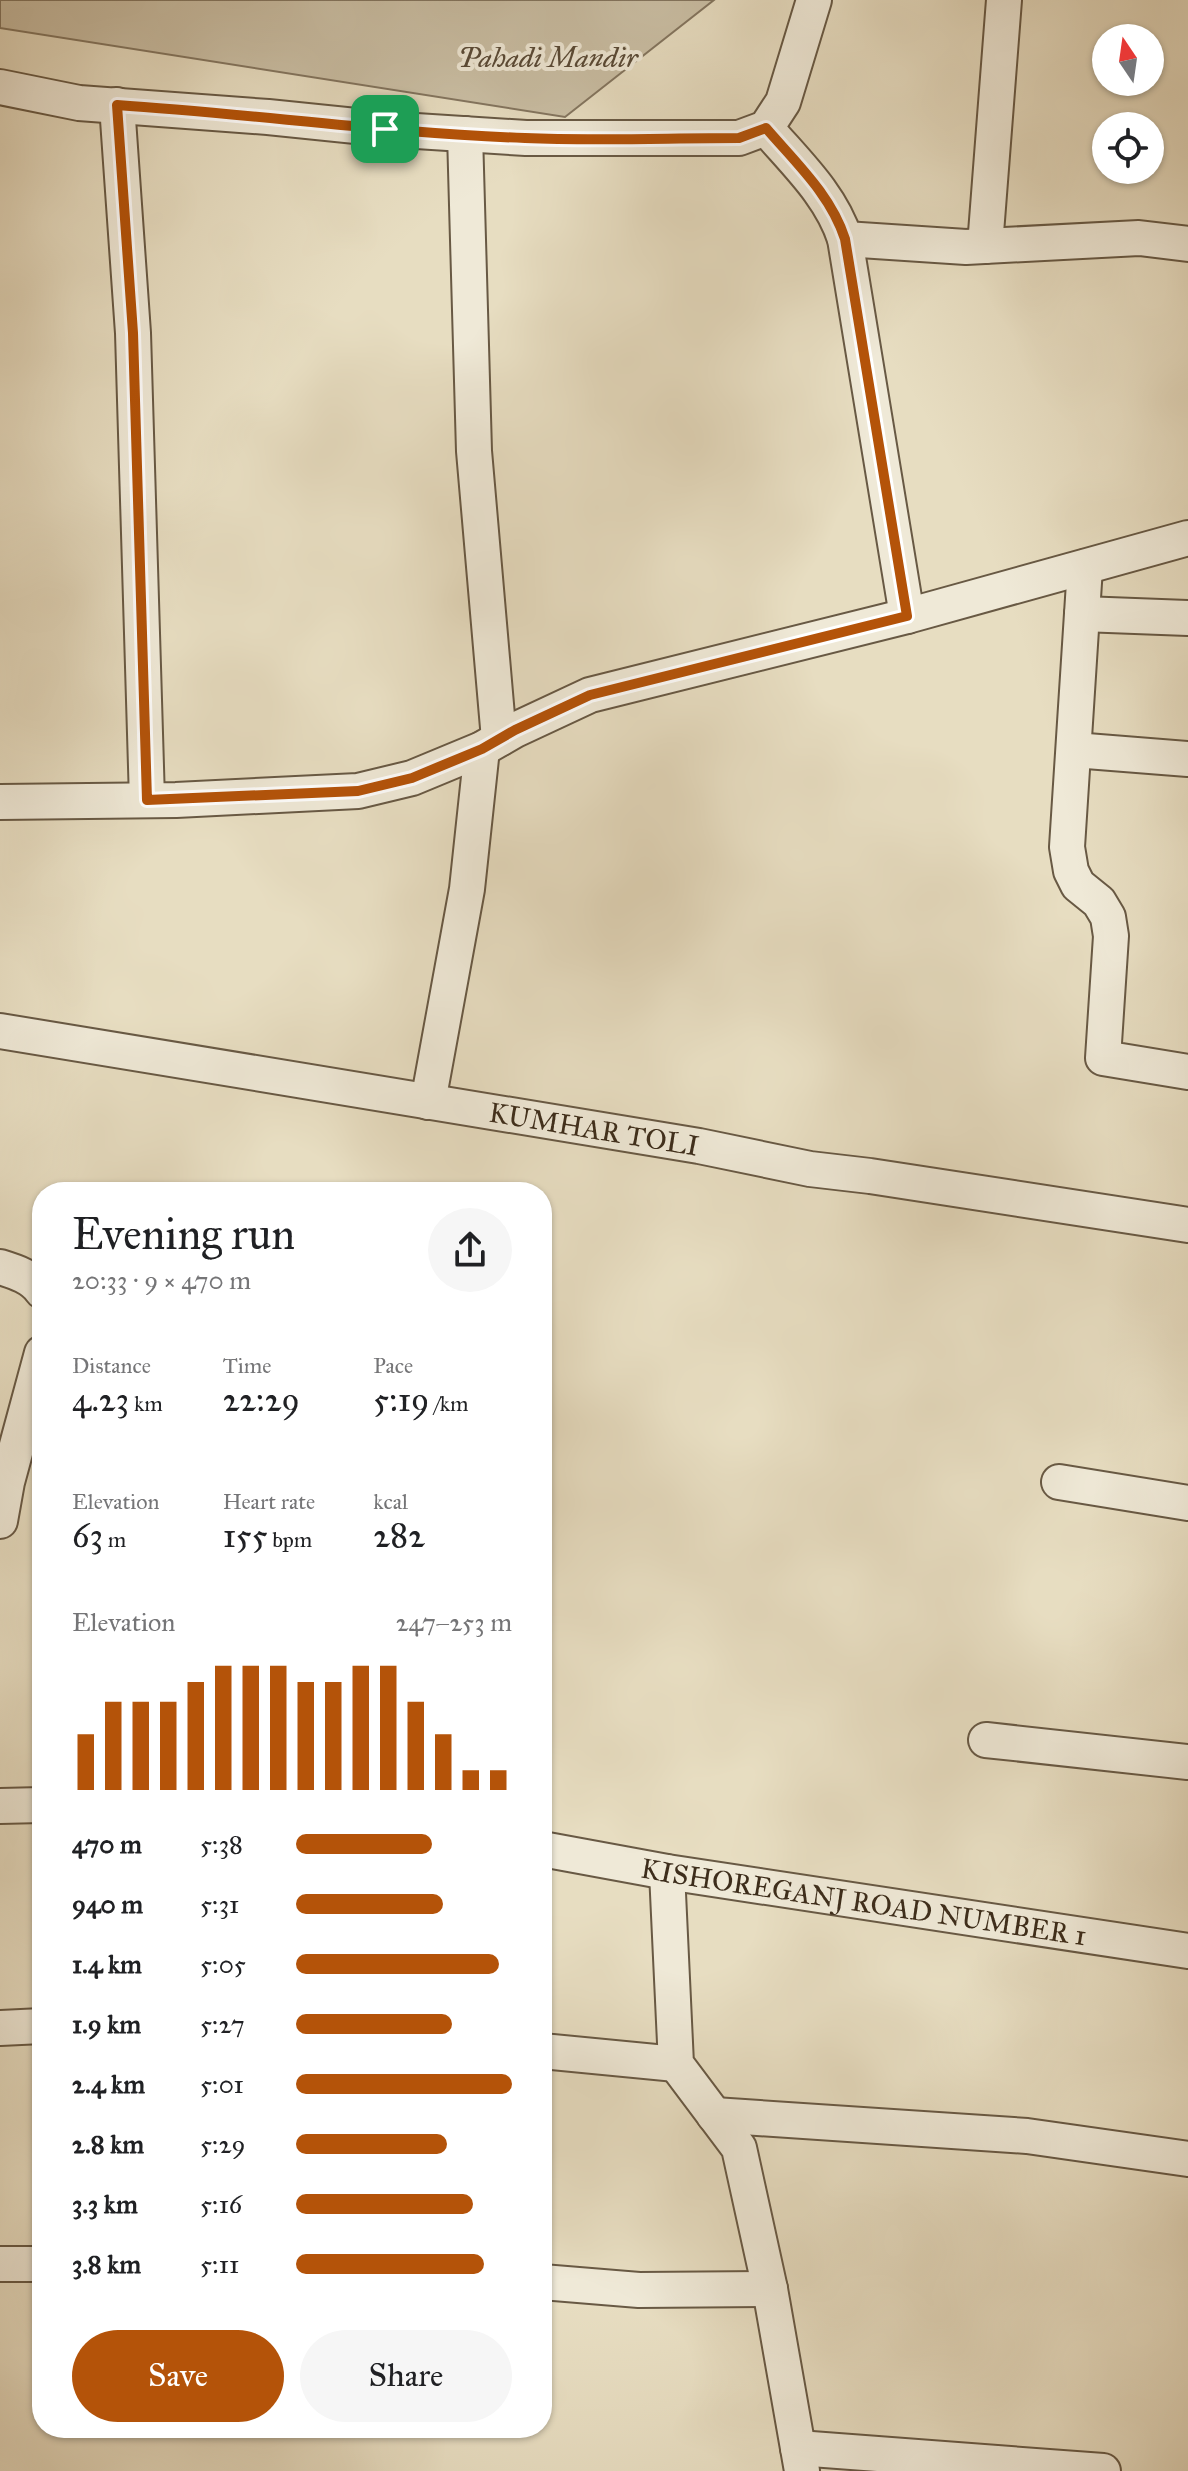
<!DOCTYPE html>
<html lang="en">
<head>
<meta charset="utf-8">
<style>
	:root { --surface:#fff; --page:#f6f6f6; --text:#202124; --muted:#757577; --accent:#b45309 }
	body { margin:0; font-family:"IM FELL Great Primer",serif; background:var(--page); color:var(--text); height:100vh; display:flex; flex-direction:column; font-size:30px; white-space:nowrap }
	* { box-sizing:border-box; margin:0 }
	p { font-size:26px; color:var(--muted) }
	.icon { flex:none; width:44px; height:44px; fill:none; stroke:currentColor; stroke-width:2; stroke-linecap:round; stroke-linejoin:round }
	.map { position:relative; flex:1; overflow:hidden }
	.details { position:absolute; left:32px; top:1182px; width:520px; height:1256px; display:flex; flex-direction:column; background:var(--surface); border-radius:32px; box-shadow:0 2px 6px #0004 }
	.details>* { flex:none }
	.needle { width:52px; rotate:347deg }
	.buttons { position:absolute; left:1092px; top:24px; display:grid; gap:16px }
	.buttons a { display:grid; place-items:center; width:72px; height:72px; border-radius:50%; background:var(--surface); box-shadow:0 2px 6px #0004; font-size:40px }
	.pin { position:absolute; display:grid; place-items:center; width:68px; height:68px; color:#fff; margin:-34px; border-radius:16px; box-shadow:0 4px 12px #0006 }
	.round { display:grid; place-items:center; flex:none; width:84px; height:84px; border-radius:42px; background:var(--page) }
	.head { display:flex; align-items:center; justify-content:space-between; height:136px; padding:0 40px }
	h1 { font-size:44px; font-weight:600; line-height:60px }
	.figures { display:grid; grid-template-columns:repeat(3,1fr); gap:12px; height:136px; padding:8px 40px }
	.figures div { display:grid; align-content:center }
	.figures b { font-size:34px; font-weight:600 }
	.figures small { font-size:22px; font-weight:400 }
	.figures p { font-size:22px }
	.chart { height:224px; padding:16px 40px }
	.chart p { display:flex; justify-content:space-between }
	.chart svg { width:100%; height:144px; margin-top:8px; stroke:var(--accent); stroke-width:6 }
	.action { display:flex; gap:16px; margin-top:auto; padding:16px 40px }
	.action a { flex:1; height:92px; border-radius:48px; background:var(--accent); color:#fff; font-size:32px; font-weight:600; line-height:92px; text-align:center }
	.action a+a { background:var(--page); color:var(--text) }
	ul { padding:0 40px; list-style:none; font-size:26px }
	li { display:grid; grid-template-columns:128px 96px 1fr; align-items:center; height:60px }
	li i { height:20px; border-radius:10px; background:var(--accent) }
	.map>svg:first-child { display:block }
	.green { fill:#cabfa5; stroke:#847660; stroke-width:2 }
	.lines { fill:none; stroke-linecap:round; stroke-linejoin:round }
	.street-casing { stroke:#685944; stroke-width:38 }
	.street { stroke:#efe9d7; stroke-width:34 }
	.route-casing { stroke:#fff; stroke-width:16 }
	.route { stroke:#b45309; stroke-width:10 }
	.labels { text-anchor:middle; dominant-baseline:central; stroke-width:8; stroke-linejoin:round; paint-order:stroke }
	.park-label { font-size:28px; font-style:italic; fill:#594a37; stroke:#efe9d7 }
	.street-label { font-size:28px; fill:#3d2d1b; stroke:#efe9d7 }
</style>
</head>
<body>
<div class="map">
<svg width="1188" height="2471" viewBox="0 0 1188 2471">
	<rect width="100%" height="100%" fill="#e7ddc1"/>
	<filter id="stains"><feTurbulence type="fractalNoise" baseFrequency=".0025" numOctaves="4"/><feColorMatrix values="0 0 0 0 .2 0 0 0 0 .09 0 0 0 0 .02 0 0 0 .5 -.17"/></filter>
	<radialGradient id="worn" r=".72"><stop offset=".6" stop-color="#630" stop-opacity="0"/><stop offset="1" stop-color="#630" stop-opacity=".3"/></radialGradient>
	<polygon class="green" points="0,0 714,0 565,117 0,28"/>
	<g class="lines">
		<defs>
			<g id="street">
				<polyline points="0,87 79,103 268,117 385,129 526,138 739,138 766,128 783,102 814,0"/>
				<polyline points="117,105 133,333 147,800"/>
				<path d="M766 128C796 163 831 195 845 239L907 616"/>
				<polyline points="465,134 474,451 499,739"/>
				<polyline points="845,239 966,247 1139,238 1188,244"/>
				<polyline points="985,246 1004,0"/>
				<polyline points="1085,567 1067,847 1071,871 1078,885 1099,902 1108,917 1111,936 1103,1058 1188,1072"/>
				<polyline points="1082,614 1188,618"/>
				<polyline points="1074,750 1188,759"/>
				<polyline points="0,802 176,800 358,791 412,778 482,749 515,730 590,695 907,616 1188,538"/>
				<path id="s1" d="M0 1031 699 1146 810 1169 870 1176 1188 1225"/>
				<polyline points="428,1102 467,889 482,749"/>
				<path d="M0 1267C16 1272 32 1277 42 1291"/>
				<polyline points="1059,1482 1188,1503"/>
				<polyline points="0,1521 7,1482 42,1353"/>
				<polyline points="986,1740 1188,1762"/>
				<polyline points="0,1806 42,1805"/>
				<path id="s2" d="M542 1849 667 1872 1188 1951"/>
				<polyline points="667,1872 676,2064 739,2148 770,2289 802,2471"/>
				<polyline points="0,2028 42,2026"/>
				<polyline points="542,2051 676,2064"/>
				<polyline points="714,2115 1027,2136 1188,2159"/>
				<polyline points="0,2264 42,2264"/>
				<polyline points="542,2282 639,2290 770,2289"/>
				<polyline points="798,2448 1103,2471"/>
			</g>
		</defs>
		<use href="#street" class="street-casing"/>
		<use href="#street" class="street"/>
	</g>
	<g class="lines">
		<defs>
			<path id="route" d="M117 105C253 114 389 133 525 138 596 141 668 138 739 138L766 128C796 163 831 195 845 239L907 616 590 695 515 730 482 749 412 778 358 791 147 800 133 333Z"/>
		</defs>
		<use href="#route" class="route-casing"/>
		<use href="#route" class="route"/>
	</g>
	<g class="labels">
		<g class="park-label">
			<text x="548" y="57">Pahadi Mandir</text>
		</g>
		<g class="street-label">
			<text stroke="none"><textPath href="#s1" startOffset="602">KUMHAR TOLI</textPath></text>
			<text stroke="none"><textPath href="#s2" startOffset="326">KISHOREGANJ ROAD NUMBER 1</textPath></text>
		</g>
	</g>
	<rect width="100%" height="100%" filter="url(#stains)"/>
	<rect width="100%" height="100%" fill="url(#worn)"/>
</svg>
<div class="buttons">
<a><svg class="needle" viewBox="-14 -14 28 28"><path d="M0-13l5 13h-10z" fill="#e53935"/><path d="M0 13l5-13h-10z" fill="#757577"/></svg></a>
<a><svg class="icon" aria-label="locate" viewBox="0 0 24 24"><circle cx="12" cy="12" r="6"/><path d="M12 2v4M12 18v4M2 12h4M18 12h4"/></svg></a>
</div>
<div class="pin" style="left:385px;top:129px;background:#1e9e55"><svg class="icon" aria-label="arrive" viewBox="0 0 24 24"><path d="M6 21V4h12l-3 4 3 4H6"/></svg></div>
<section class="details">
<div class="head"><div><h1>Evening run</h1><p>20:33 · 9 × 470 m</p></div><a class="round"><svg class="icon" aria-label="share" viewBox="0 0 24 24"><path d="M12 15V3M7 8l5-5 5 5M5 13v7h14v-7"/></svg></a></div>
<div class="figures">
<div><p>Distance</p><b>4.23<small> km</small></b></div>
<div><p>Time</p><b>22:29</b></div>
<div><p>Pace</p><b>5:19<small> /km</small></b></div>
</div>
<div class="figures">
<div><p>Elevation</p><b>63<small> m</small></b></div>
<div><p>Heart rate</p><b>155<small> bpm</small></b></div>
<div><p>kcal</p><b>282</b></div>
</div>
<div class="chart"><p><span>Elevation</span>247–253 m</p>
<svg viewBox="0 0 160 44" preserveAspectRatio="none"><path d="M5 44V27M15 44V17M25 44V17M35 44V17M45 44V11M55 44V6M65 44V6M75 44V6M85 44V11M95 44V11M105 44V6M115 44V6M125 44V17M135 44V27M145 44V38M155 44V38"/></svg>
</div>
<ul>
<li><b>470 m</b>5:38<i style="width:63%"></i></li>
<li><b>940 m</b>5:31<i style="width:68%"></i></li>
<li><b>1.4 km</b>5:05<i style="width:94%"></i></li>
<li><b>1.9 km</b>5:27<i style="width:72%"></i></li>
<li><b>2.4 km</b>5:01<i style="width:100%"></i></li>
<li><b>2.8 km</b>5:29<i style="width:70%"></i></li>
<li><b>3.3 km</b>5:16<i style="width:82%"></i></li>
<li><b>3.8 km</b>5:11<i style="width:87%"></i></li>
</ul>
<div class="action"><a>Save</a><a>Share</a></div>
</section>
</div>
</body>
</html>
